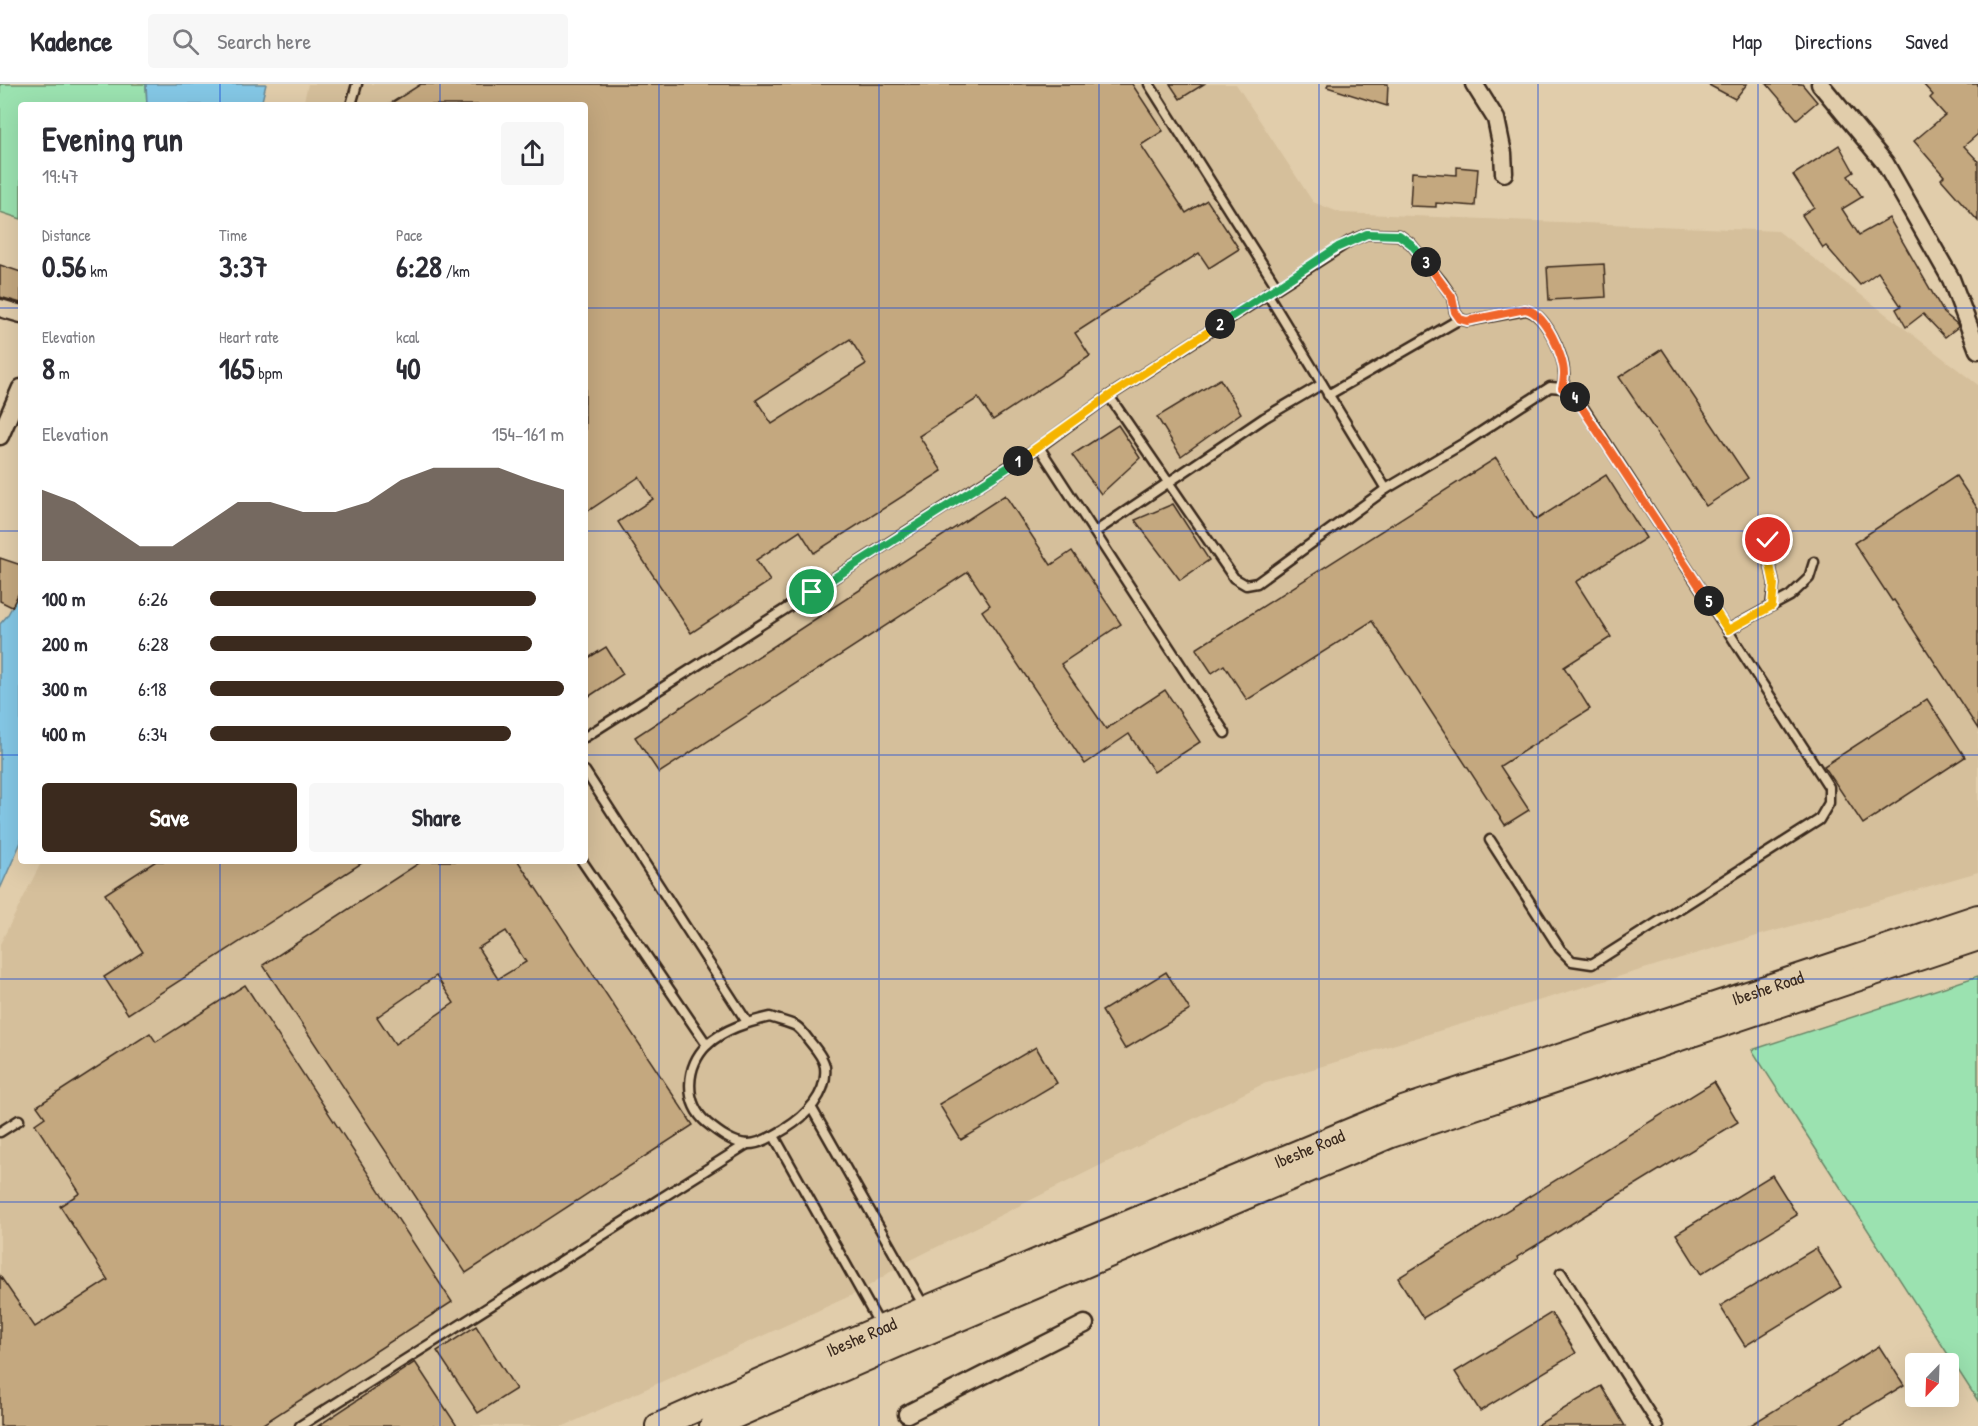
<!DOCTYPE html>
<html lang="en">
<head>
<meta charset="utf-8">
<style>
	:root { --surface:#fff; --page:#f7f7f7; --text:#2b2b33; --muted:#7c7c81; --line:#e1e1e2; --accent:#3b2a1e }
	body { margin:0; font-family:"Patrick Hand",sans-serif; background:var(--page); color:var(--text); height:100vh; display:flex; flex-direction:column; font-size:22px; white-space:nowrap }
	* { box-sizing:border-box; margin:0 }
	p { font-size:20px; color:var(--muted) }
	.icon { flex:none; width:33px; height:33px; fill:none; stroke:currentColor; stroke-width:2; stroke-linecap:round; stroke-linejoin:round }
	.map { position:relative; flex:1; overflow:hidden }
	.panel { position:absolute; left:18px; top:18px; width:570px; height:762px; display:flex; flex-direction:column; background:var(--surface); border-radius:6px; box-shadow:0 6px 24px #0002 }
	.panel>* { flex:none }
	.needle { width:39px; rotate:203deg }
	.tools { position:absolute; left:1905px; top:1269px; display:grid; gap:12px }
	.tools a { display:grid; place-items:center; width:54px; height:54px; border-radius:6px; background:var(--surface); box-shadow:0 6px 24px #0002; font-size:30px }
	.pin { position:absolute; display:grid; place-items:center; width:51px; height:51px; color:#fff; margin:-26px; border:3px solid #fff; border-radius:50%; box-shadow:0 2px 6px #0007 }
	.km { position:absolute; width:30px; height:30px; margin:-15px; border-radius:50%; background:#222; color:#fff; font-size:16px; line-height:30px; text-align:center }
	.round { display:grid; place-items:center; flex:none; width:63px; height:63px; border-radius:6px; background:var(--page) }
	.summary { display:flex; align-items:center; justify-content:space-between; height:102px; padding:0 24px }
	h1 { font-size:33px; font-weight:800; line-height:45px }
	.metrics { display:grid; grid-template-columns:repeat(3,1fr); gap:9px; height:102px; padding:6px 24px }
	.metrics div { display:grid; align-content:center }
	.metrics b { font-size:30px; font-weight:800 }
	.metrics small { font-size:16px; font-weight:400 }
	.metrics p { font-size:16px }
	.chart { height:168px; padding:12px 24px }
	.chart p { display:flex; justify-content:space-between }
	.chart svg { width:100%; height:108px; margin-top:6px; fill:var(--accent); opacity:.7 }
	.primary-button { display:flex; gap:12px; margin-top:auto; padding:12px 24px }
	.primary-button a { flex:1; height:69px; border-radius:6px; background:var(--accent); color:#fff; font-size:24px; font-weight:800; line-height:69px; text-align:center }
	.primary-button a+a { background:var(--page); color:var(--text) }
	ul { padding:0 24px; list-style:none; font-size:20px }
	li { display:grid; grid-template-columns:96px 72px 1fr; align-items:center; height:45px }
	li i { height:15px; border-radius:8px; background:var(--accent) }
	header { display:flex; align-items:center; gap:36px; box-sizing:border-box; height:84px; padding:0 30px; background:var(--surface); border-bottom:2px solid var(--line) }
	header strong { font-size:28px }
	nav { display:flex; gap:33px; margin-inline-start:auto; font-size:21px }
	.search { width:420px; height:54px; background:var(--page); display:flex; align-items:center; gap:15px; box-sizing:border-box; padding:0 21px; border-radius:6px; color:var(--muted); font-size:22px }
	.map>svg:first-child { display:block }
	.built { fill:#d5bf9b }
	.green { fill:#9be2b0; stroke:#6b8667; stroke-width:1.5 }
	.water { fill:#84c7e5; stroke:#678895; stroke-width:1.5 }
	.building { fill:#c4a87f; stroke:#3b2a1e; stroke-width:1.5; fill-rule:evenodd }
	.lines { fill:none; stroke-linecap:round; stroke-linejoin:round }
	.service-casing { stroke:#3b2a1e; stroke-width:13 }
	.minor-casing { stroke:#3b2a1e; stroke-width:21 }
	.secondary-casing { stroke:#3b2a1e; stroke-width:28 }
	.service { stroke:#e1cdab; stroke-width:8 }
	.minor { stroke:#e1cdab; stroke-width:16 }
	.secondary { stroke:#e1cdab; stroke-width:24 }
	.split-1-casing { stroke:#fff; stroke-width:12 }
	.split-2-casing { stroke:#fff; stroke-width:12 }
	.split-3-casing { stroke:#fff; stroke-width:12 }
	.split-4-casing { stroke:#fff; stroke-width:12 }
	.split-5-casing { stroke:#fff; stroke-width:12 }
	.split-6-casing { stroke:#fff; stroke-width:12 }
	.split-1 { stroke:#22a559; stroke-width:8 }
	.split-2 { stroke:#f5b400; stroke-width:8 }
	.split-3 { stroke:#22a559; stroke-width:8 }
	.split-4 { stroke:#f0652b; stroke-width:8 }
	.split-5 { stroke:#f0652b; stroke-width:8 }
	.split-6 { stroke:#f5b400; stroke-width:8 }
	.grid { fill:none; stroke:#1d4ed8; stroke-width:1.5; stroke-opacity:0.55 }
	.labels { text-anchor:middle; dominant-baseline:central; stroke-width:4.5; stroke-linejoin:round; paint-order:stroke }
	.street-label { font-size:18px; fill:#3b2a1e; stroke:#e1cdab }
</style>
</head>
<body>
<header>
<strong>Kadence</strong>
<div class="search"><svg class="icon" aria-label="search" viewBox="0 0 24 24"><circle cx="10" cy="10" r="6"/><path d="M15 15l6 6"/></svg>Search here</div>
<nav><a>Map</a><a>Directions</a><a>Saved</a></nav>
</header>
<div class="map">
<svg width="1978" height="1342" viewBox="0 0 1978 1342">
	<rect width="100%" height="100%" fill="#e1cdab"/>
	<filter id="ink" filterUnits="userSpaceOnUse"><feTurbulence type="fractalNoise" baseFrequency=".0167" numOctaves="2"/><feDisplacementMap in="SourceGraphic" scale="12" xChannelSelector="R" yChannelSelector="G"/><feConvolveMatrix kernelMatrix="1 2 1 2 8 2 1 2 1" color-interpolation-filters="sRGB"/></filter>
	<g filter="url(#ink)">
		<polygon class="built" points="308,0 1236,0 1313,118 1341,129 1778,147 1978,301 1978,788 1667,878 1263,1000 901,1181 861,1207 564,1342 0,1342 0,860 42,777 585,777 585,21 303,21"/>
		<g class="green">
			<polygon points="0,0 146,0 147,21 21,21 21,135 0,128"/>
			<polygon points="1978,892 1978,1317 1752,966"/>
		</g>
		<g class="water">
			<polygon points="146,0 266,0 261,21 147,21"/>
			<polygon points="21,507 21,758 0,805 0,540 7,532"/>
		</g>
		<g class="building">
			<path d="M421 0H1132L1163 47 1141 61 1186 129 1207 116 1239 165 1209 184 1199 169 1075 249 1090 272 993 336 978 314 919 352 942 387 814 469 800 447 756 476 770 497 691 549 618 438 653 415 639 393 585 429V21H388ZM850 255 866 280 772 340 756 316Z"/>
			<polygon points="1170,0 1204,0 1180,15"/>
			<polygon points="1328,0 1388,0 1387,22 1327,3"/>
			<polygon points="1707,0 1747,0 1735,15"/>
			<polygon points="1767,0 1802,0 1817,18 1797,35"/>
			<polygon points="1923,0 1978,0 1978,50 1964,62 1978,77 1978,137 1941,95 1944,92 1914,57 1945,31 1930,14 1933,11"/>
			<polygon points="1839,61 1854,88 1848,92 1862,113 1842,125 1859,151 1889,134 1944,229 1957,240 1958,243 1945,253 1923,230 1906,243 1896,225 1901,222 1878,188 1860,201 1826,162 1823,164 1802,131 1814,123 1793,91"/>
			<polygon points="1457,83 1478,85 1475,122 1436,119 1436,123 1410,122 1412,88 1457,91"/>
			<polygon points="1604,180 1606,213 1549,216 1547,183"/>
			<polygon points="0,181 21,188 21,219 0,213"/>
			<polygon points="1662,265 1748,394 1706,422 1619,293"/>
			<polygon points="1220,295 1241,329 1181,372 1157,333"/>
			<polygon points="1118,341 1140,374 1101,410 1072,371"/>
			<polygon points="1496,374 1536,436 1606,391 1646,454 1576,498 1611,553 1564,583 1590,625 1500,682 1529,726 1505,741 1372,537 1247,616 1224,581 1212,589 1196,565"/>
			<polygon points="1956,392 1978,425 1978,645 1894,516 1892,517 1854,459"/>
			<polygon points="1005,411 1051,481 1072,467 1121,540 1061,580 1106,645 1165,606 1200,658 1154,688 1129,650 1085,680 982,527 990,521 968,488 659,689 635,653"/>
			<polygon points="1173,420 1209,476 1180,496 1135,436"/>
			<polygon points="0,474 21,481 21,504 12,523 0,517"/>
			<polygon points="606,563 623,590 585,615 585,576"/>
			<polygon points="1927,615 1965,673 1863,740 1824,682"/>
			<polygon points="156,777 365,777 128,930 104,893 143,868 105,810"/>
			<path d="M422 777H518L693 1041 466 1189 263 881ZM506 847 526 878 498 895 478 864ZM436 892 454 919 395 960 377 933Z"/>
			<polygon points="1166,888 1190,926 1125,965 1102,927"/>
			<polygon points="245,901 452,1218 260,1342 0,1342 0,1192 35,1243 108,1196 60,1122 80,1109 35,1040 45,1033 37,1022 150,949 156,958"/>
			<polygon points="1036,963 1057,999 961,1056 939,1020"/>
			<polygon points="1714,998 1738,1038 1517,1173 1518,1176 1423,1234 1398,1194"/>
			<polygon points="1772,1091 1797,1131 1701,1190 1676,1150"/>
			<polygon points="1816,1164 1841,1203 1745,1262 1720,1222"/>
			<polygon points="1551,1229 1576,1269 1480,1327 1455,1288"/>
			<polygon points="476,1242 516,1305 478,1329 437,1267"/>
			<polygon points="1879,1262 1904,1301 1837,1342 1749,1342"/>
			<polygon points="415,1278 457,1342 318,1342"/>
			<polygon points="1601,1302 1625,1342 1536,1342"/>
		</g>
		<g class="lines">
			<defs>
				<g id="service">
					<polyline points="1149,0 1277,203"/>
					<polyline points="351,21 357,0"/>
					<polyline points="1267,209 1386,405"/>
					<path d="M1328 311 1460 235 1467 237 1525 226C1545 228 1564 271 1564 289 1565 294 1563 300 1562 304"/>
					<polyline points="1109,312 1234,494 1246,501 1257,499 1386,405 1464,359 1550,303 1562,304 1577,314 1829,703 1829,719 1819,736 1592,880 1572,877 1560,865 1490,756"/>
					<polyline points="1039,363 1225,649"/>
					<polyline points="1095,448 1264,334 1322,300"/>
					<polyline points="1768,456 1769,476 1774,500 1771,522"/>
					<polyline points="1728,546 1790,512 1809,494 1814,478"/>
					<polyline points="585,653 1039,363 1109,312 1350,157 1367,150 1399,151 1411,160 1441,197 1452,213 1455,228 1460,235"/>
					<polyline points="585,687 747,938"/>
					<polyline points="582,777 707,961"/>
					<path d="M770 933C778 936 788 938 796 942 802 946 807 954 811 959 816 965 824 975 825 983 828 1010 806 1032 785 1045 775 1051 759 1061 747 1060 732 1059 718 1048 707 1039 683 1018 686 982 707 961 724 945 748 938 770 933Z"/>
					<polyline points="811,1023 925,1224"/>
					<polyline points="0,1048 19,1036"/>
					<polyline points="774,1052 881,1243"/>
					<polyline points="1561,1189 1658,1342"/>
					<polyline points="300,1342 747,1060"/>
				</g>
				<g id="minor">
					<polyline points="1474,0 1496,35 1503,69 1504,89"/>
					<polyline points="1820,0 1885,79 1951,195 1978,266"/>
					<polyline points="0,224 21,230"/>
					<polyline points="0,352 21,304"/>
					<polyline points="907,1330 1085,1240"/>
				</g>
				<g id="secondary">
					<path id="s1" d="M658 1342 836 1263 1073 1162 1403 1025 1978 833"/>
					<polyline points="712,1342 899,1260 1391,1051 1978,854"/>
				</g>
			</defs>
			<use href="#service" class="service-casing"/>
			<use href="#minor" class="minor-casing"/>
			<use href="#secondary" class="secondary-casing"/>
			<use href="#service" class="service"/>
			<use href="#minor" class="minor"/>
			<use href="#secondary" class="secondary"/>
		</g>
	</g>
	<g class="lines" filter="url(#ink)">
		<defs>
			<polyline id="split-1" points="812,508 1018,377"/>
			<polyline id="split-2" points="1018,377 1109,312 1220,240"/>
			<polyline id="split-3" points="1220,240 1338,163 1367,150 1399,151 1411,160 1426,178"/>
			<path id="split-4" d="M1426 178 1452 213 1455 228 1460 235 1467 237 1525 225C1545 228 1564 272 1564 290 1564 295 1563 300 1562 304L1575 313"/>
			<polyline id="split-5" points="1575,313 1709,517"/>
			<polyline id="split-6" points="1709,517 1728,546 1772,522 1774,500 1769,476 1768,456"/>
		</defs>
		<use href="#split-1" class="split-1-casing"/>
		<use href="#split-2" class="split-2-casing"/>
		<use href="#split-3" class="split-3-casing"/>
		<use href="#split-4" class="split-4-casing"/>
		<use href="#split-5" class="split-5-casing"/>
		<use href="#split-6" class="split-6-casing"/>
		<use href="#split-1" class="split-1"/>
		<use href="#split-2" class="split-2"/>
		<use href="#split-3" class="split-3"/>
		<use href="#split-4" class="split-4"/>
		<use href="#split-5" class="split-5"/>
		<use href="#split-6" class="split-6"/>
	</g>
	<path class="grid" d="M220 0V21M440 0V21M659 0V1342M879 0V1342M1099 0V1342M1319 0V1342M1538 0V1342M1758 0V1342M0 224H21M585 224H1978M0 447H21M585 447H1978M0 671H21M585 671H1978M220 777V1342M440 777V1342M0 895H1978M0 1118H1978"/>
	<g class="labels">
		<g class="street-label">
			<text stroke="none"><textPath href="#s1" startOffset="1194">Ibeshe Road</textPath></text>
			<text stroke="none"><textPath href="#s1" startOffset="708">Ibeshe Road</textPath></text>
			<text stroke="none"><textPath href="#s1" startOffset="222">Ibeshe Road</textPath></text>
		</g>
	</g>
</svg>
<div class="tools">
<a><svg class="needle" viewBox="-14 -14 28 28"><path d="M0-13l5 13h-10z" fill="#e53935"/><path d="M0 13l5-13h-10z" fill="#7c7c81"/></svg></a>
</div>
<div class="pin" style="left:812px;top:508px;background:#1e9e55"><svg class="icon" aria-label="arrive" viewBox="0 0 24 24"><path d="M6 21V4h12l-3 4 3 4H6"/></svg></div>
<div class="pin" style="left:1768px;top:456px;background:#d93025"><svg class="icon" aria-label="check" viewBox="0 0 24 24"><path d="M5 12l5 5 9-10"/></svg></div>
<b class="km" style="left:1018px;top:377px">1</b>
<b class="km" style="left:1220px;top:240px">2</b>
<b class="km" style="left:1426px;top:178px">3</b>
<b class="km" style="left:1575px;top:313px">4</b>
<b class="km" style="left:1709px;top:517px">5</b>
<section class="panel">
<div class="summary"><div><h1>Evening run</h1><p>19:47</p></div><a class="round"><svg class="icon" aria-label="share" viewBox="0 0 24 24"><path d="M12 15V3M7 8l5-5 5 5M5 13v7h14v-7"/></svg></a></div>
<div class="metrics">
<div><p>Distance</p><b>0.56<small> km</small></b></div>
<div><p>Time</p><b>3:37</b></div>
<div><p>Pace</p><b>6:28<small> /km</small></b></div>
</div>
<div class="metrics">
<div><p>Elevation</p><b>8<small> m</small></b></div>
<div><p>Heart rate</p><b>165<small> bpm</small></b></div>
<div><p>kcal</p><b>40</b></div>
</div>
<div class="chart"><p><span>Elevation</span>154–161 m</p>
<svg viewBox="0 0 160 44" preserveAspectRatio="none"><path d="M0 44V15L10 20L20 29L30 38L40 38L50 29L60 20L70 20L80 24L90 24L100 20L110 11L120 6L130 6L140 6L150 11L160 15V44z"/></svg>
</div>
<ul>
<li><b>100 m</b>6:26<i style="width:92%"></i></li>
<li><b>200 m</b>6:28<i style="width:91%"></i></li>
<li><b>300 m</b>6:18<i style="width:100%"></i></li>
<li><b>400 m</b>6:34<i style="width:85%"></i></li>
</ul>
<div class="primary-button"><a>Save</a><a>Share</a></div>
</section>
</div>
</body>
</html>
